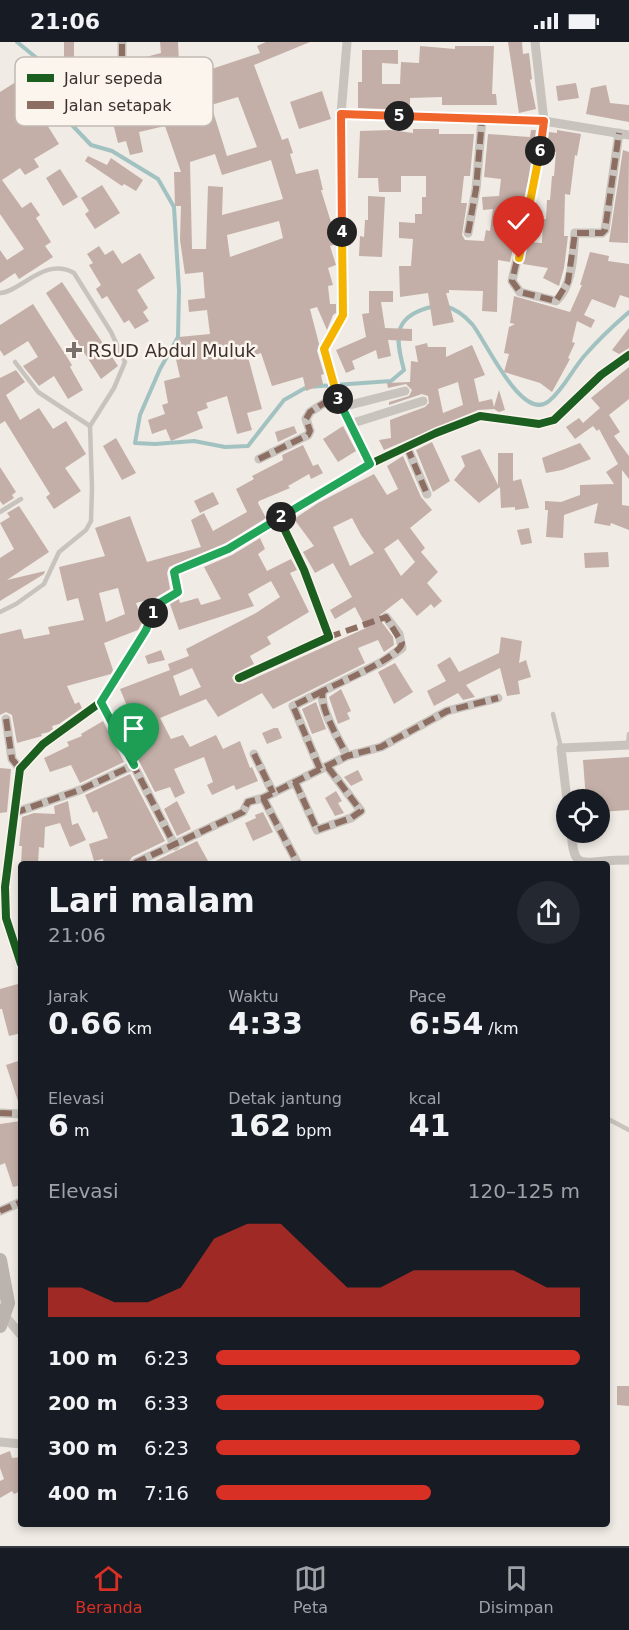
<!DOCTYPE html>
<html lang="id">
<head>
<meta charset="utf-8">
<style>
	:root { --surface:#171b24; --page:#242831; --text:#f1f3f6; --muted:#9ea1a6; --line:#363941; --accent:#d93025 }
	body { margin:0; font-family:"DejaVu Sans",sans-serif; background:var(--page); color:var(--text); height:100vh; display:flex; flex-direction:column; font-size:22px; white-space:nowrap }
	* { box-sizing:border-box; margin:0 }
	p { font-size:20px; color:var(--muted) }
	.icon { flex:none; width:33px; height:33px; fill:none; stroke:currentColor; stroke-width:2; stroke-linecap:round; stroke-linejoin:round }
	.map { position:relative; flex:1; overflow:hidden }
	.panel { position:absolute; left:18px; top:819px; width:592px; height:666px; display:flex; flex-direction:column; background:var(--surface); border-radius:6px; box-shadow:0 3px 9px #0003 }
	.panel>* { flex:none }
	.buttons { position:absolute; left:556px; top:747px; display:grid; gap:12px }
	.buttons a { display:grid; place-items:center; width:54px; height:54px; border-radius:50%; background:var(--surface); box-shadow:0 3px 9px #0003; font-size:30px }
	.pin { position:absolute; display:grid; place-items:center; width:51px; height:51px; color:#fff; margin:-62px -26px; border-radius:50% 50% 50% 0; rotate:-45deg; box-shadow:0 0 6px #0007 }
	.pin .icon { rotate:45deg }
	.km { position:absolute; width:30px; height:30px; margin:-15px; border-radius:50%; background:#222; color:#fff; font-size:16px; line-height:30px; text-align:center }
	.round { display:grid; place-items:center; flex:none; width:63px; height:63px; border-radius:32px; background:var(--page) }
	.headline { display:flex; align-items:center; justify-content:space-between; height:102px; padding:0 30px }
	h1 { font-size:33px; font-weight:600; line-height:45px }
	.stats { display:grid; grid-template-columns:repeat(3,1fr); gap:9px; height:102px; padding:6px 30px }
	.stats div { display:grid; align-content:center }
	.stats b { font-size:30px; font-weight:600 }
	.stats small { font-size:16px; font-weight:400 }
	.stats p { font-size:16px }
	.chart { height:168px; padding:12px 30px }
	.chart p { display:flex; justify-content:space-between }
	.chart svg { width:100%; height:108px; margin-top:6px; fill:var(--accent); opacity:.7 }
	ul { padding:0 30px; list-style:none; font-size:20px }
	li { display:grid; grid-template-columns:96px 72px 1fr; align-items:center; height:45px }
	li i { height:15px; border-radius:8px; background:var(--accent) }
	.status { display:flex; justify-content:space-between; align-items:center; height:42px; padding:0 30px; background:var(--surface); direction:ltr }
	.status svg { height:16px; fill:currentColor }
	.menu { display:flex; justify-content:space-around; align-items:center; height:84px; border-top:2px solid var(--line); background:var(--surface); font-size:16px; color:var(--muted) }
	.menu a { display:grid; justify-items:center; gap:3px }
	.menu .active { color:var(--accent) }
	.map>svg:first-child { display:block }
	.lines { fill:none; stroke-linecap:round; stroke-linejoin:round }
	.stream { stroke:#a1c2c1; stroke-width:4 }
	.building { fill:#c3afa7; fill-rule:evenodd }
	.lane { stroke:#c9c3be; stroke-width:4.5 }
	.street { stroke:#c9c3be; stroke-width:9 }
	.secondary { stroke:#bab3ae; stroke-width:14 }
	.quiet { stroke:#8d6e63; stroke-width:6; stroke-dasharray:12 6; stroke-linecap:butt }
	.cycleway-casing { stroke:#fbf5ee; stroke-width:11 }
	.cycleway { stroke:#1b5e20; stroke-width:8 }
	.split-1-casing { stroke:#fff; stroke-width:12 }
	.split-2-casing { stroke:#fff; stroke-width:12 }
	.split-3-casing { stroke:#fff; stroke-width:12 }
	.split-4-casing { stroke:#fff; stroke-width:12 }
	.split-5-casing { stroke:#fff; stroke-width:12 }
	.split-6-casing { stroke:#fff; stroke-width:12 }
	.split-7-casing { stroke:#fff; stroke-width:12 }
	.split-1 { stroke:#22a559; stroke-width:8 }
	.split-2 { stroke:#22a559; stroke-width:8 }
	.split-3 { stroke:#22a559; stroke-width:8 }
	.split-4 { stroke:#f5b400; stroke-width:8 }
	.split-5 { stroke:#f0652b; stroke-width:8 }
	.split-6 { stroke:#f0652b; stroke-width:8 }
	.split-7 { stroke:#f5b400; stroke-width:8 }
	.poi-dot { fill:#7a716c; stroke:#fbf5ee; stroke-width:2 }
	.labels { text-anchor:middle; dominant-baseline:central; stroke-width:5; stroke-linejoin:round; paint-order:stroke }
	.poi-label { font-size:18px; fill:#3b302b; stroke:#fbf5ee; text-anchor:start }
	.key { fill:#fbf5ee; stroke:#c1bab4; stroke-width:1.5 }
	.key-label { font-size:16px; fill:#3b302b }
</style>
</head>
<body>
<div class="status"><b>21:06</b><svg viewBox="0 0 49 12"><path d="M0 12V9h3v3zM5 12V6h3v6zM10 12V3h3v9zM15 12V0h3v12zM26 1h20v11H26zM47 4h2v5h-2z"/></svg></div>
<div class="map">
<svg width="629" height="1504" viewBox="0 0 629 1504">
	<rect width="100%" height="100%" fill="#f0ebe5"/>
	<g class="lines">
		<g class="stream">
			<path d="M17 0 44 22 74 37 79 56 72 83 91 103 112 109 158 137 174 165 179 248 178 295 160 327 140 373 135 401 155 402 194 399 225 405 248 404 284 358 307 345 391 339 404 328C394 292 394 273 435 264"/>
			<path d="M445 264C455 267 465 274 472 282 485 297 522 382 549 359 564 347 573 326 586 312 599 297 614 283 629 270"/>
		</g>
	</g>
	<g class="building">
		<polygon points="64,0 74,0 74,19 64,20"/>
		<path d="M160 0H178L179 21 150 22 147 24 151 47 260 11 257 4 266 0H310L254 23 282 98 288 96 293 111 290 112 296 132 318 127 323 148H321L335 193 336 202 330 204 336 223 328 226 333 243 328 244 330 262H336V271L333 273 327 288 317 265 310 267 319 302 317 309 324 332 321 333 323 342 306 349 303 335 272 344 261 311 248 315 262 367 247 371 252 388 237 392 227 354 206 361 208 366 197 370 203 386 171 399 166 387 152 392 148 378 165 372 162 363 168 361 164 339 180 335 175 313 181 311 179 295 210 292 207 268 189 270 188 258 205 256 203 230 185 232 180 198 181 164H175L174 130H181L165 84 139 90 143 110 130 113 126 99 118 101 113 81 127 77 121 46 90 55 85 39 91 38 89 25 123 21 161 11ZM238 55 257 105 227 114 211 63ZM215 112 222 133 271 118 283 157 222 173 223 145 208 144 206 207H192L190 120ZM279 179 283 196 230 215 227 193Z"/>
		<polygon points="508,0 522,0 523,12 529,11 532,37 530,38 536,67 519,71"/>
		<polygon points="420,4 455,7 455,4 494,4 492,52 496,52 497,63 442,63 442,55 410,56 410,68 358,66 358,40 362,40 362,8 398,8 398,22 382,21 382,42 400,42 401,20 419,21"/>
		<polygon points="19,38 59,102 34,117 39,125 25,133 20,126 2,138 22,166 31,160 40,173 36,176 51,200 45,204 53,215 19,237 15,231 0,241 0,208 7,218 24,207 0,172 0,50"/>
		<polygon points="576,41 579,56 558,59 556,44"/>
		<polygon points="606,43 610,61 629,63 629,80 586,72 591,46"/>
		<polygon points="322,49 331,77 299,87 290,60"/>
		<polygon points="413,87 439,87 439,92 474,92 470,134 464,134 461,161 467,161 462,193 465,198 484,199 486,188 490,189 493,167 483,168 482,155 499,154 501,137 484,135 488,92 530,95 531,88 536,88 528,139 510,220 498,218 497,270 482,269 483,249 449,248 449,251 446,251 454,280 433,284 428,251 400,255 399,224 411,224 413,197 399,196 399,180 415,181 415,172 422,172 422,155 426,155 426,134 401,134 401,150 379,150 378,136 358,136 360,89 391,88 413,91"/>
		<polygon points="557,88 581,92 577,114 575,113 570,153 565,152 564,194 568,194 564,226 559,244 543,236 548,226 523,222 528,200 542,201 543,177 546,177 547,158 550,158 552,134 554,134 556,110 547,108 549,90 557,91"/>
		<polygon points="623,108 629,110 628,201 609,200"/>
		<polygon points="88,114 107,123 111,116 143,138 136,149 124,142 122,144 85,119"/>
		<polygon points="60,127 78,155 63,164 46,136"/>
		<polygon points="102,143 120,171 95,187 85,172 89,169 81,156"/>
		<polygon points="368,154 385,155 382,215 359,214 360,194 364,195 365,178 368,178"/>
		<polygon points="99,204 105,213 113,208 122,222 140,211 155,236 137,248 148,266 143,270 149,279 135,287 129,278 124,281 107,254 102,257 96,247 101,243 89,223 93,221 87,212"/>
		<polygon points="590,210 609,214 608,219 629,222 629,256 620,253 615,266 592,257 584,273 595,278 591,286 577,279 572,300 575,301 568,316 570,317 552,350 540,341 504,330 509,312 504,311 509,285 515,282 510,281 514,254 570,270 582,243 580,243"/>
		<polygon points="62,240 118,324 101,337 46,251"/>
		<polygon points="369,249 393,249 393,260 381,260 385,286 412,287 412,299 388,298 391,314 378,317 376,308 352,319 355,327 346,331 336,308 366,295 362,272 369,271"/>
		<polygon points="33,262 72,323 70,325 83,348 68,357 54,334 39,344 23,324 38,315 28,299 4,314 0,308 0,283"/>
		<polygon points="629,286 629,306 619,312 612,308"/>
		<path d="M427 301 428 305H446V315L472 303 485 333 474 337 479 360 492 357 494 365 499 348 505 368 499 370 494 367 478 368 384 408 379 398 391 396 390 378 425 365 429 361 428 354 422 352 389 363V360L409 354 412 348 406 342 388 346 387 341 410 340 411 319 418 320 415 304ZM458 340 463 363 443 371 438 347Z"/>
		<polygon points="629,325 629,357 609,373 620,390 614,394 629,414 629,437 622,428 622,463 629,464 629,488 611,481 610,484 594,481 598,461 564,473 563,496 546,495 548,468 545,468 545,459 561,460 580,453 580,443 614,442 606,430 618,422 599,387 597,389 593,384 575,397 566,385 579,376 583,381 600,366 591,356"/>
		<polygon points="16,328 25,340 6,353 20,378 39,366 53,387 66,379 86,412 65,426 81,449 54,467 46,455 50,452 5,379 0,382 0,336"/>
		<polygon points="294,384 297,391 278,400 275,390"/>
		<polygon points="343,384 356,409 338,420 323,397"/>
		<polygon points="116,396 136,431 122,438 103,404"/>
		<polygon points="432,400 450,439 433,450 416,408"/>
		<polygon points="580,401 591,417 562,428 546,431 542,416"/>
		<path d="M303 403 313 424 318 422 323 431 311 437 309 432 288 444 290 446 259 459 258 461 266 476 226 501 169 525 167 531 170 547 155 556 136 561 143 579 138 588 104 601 113 628 111 632 67 644 75 662 79 660 82 666 59 682 52 684 53 687 49 690 41 692 42 694 17 701 12 673 6 670 0 673V592L21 587 24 597 50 592 48 585 84 578 78 556 67 559 59 525 105 514 95 486 130 474 147 520 201 505 191 478 204 471 213 489 247 470 236 447 254 437 252 434 283 418 282 413ZM118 546 125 572 106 580 99 551Z"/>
		<polygon points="480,407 498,443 498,411 513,411 513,439 521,437 529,466 515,468 515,465 501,466 500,445 479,461 454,438 465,424 461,414"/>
		<path d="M403 414 421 455 432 468 410 486 425 506 421 510 438 530 427 541 442 559 434 566 431 562 417 574 402 556 380 573 381 579 393 595 394 603 384 610 378 598 358 606 365 621 273 667 262 651 218 675 206 657 160 676 171 697 183 693 190 705 216 693 223 707 240 699 250 726 252 725 258 739 236 748 234 743 212 753 207 743 213 740 204 715 174 727 185 751 175 756 170 745 155 750 124 690 133 686 126 671 129 669 120 647 170 628 168 622 189 614 186 607 256 571 280 555 271 539 248 552 254 564 179 588 170 562 179 557 180 561 198 556 201 563 221 557 204 525 232 513 260 496 265 507 258 512 267 529 291 517 297 528 290 531 309 570 267 595 271 602 250 614 254 622 234 632 232 636 235 641 242 642 366 586 355 565 335 577 330 568 352 555 333 521 315 531 303 510 314 504 294 477 318 461 374 432 387 453 398 447 387 424ZM352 476 361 493 374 511 350 524 333 485ZM398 497 415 520 401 534 384 507ZM192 626 201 645 180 654 173 634Z"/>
		<polygon points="0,425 16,450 12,453 14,456 3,463 0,459"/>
		<polygon points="213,450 219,462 200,471 194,459"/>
		<polygon points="19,464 49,510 7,538 45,529 44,532 0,559 0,516 14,507 0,481 10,475 7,471"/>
		<polygon points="529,486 532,501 521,503 517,488"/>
		<polygon points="608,510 609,525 585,526 584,511"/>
		<polygon points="501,595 522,599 519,621 526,618 531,635 518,639 520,652 507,654 500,626 466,643 475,655 463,658 458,651 434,664 427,649 446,639 437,623 450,615 459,630 499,611"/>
		<polygon points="161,608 165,618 148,622 145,614"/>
		<polygon points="395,621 413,650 394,662 378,630"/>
		<polygon points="341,647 351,669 347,671 350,677 338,682 329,655"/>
		<polygon points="316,660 326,687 312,692 302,667"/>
		<polygon points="103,679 124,720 80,741 71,723 50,730 44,716 69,704 67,700 82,694 81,692"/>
		<polygon points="274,686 278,686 282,696 267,702 262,691"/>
		<polygon points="629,715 629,768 600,770 600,758 586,758 583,718"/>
		<polygon points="0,726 11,727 7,770 0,771"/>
		<polygon points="358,728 363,738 351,744 344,735"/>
		<polygon points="130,732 165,799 132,815 128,822 104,822 103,817 94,819 89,802 108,796 97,769 93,771 85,753"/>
		<polygon points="336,749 342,759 338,761 344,771 335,774 325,756"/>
		<polygon points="68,759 72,783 78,781 86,798 70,805 60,781 45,785 44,806 39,805 38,822 21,822 22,804 19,804 22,775 34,771 55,772 54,764"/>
		<polygon points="177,759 191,787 177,794 164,767"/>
		<polygon points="263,770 273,790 253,799 245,781 256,776 255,773"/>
		<polygon points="197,799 208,819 203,822 149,822"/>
		<polygon points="18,942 21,953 21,991 9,994 2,967 0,967 0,947"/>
		<polygon points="21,1018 21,1065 20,1065 6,1023"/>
		<polygon points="21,1079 21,1121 19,1122 21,1143 13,1145 5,1121 0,1123 0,1082"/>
		<polygon points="617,1344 629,1344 629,1364 617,1363"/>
		<polygon points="10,1409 12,1416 21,1415 21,1449 14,1452 12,1449 0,1456 0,1439 4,1437 0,1426 0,1413"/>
	</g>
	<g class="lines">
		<g class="lane">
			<path d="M0 251C21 250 45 214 74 231L111 290 125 320 114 346 90 384 92 446 91 479 86 488 59 510 44 542 16 562 0 570"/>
			<polyline points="15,320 38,350 90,384"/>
			<polyline points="0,470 21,457"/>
			<polyline points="553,672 561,706"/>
			<polyline points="628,703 629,692"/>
			<polyline points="608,1077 629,1088"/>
		</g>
		<g class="street">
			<polyline points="347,0 341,72 343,273 324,307 335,350 370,422"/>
			<path d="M535 0 544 79 535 140 512 239 520 250 556 259C573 244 573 212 575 191H602L605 188 619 91"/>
			<polyline points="122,14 122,0"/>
			<polyline points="341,72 544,79 629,93"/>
			<polyline points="468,191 476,147 482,77"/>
			<polyline points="342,365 405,349"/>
			<polyline points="350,382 423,359"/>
			<polyline points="407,405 427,452"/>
			<polyline points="259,417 308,393 310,389 306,377 310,370 337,353"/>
			<polyline points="239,636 329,595 304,528 279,476 293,466 370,422 436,391 480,374 539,382 554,378 601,333 629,313"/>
			<polyline points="101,660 175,804"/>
			<polyline points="6,677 12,717 20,727"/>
			<polyline points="254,712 273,751"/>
			<path d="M347 714C340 699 318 664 323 649L382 620 402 606 399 592 386 575"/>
			<polyline points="320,727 293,664 323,649"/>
			<polyline points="295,740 317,788 351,776 361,769 327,724"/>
			<polyline points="263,756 298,822"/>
			<polyline points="567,758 561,706 629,703"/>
			<polyline points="14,771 80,748 134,723"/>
			<path d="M571 790C574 822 576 822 605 819 613 818 621 818 629 818"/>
			<polyline points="135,821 243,770 248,760 263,756 347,714 381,705 447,669 498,656"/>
			<polyline points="21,922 6,876 5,845 20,727 43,702 101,660 146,588 158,562 178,550 174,530 229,507 279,476"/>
			<polyline points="0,1071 21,1072"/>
			<polyline points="0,1169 21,1160"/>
			<polyline points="5,1274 21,1293"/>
			<polyline points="0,1400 21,1402"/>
		</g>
		<polyline class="secondary" points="0,1218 8,1261 0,1284"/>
		<g class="quiet">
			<polyline points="122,14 122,0"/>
			<polyline points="544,79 535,140 512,239 520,250 556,259 568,240 575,191 602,191 605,188 619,91"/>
			<polyline points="468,191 476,147 482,77"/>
			<polyline points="407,405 427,452"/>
			<polyline points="259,417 308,393 310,389 306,377 310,370 337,353"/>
			<path d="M329 595 386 575 402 601C401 615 338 641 323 649 318 664 340 699 347 714"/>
			<polyline points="98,663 101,660 175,804"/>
			<polyline points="6,677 12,717 20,727"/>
			<polyline points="254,712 273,751"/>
			<polyline points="320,727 293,664 323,649"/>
			<polyline points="295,740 317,788 351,776 361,769 327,724"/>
			<polyline points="263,756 298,822"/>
			<polyline points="14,771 80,748 134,723"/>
			<polyline points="135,821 243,770 248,760 263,756 347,714 381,705 447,669 498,656"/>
			<polyline points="0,1071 21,1072"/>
			<polyline points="0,1169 21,1160"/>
		</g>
		<defs>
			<g id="cycleway">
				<polyline points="239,636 329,595 304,528 279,476 293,466 370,422 436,391 480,374 539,382 554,378 601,333 629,313"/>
				<polyline points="21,922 6,876 5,845 20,727 43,702 101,660 146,588 158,562 178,550 174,530 229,507 279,476"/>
			</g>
		</defs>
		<use href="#cycleway" class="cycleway-casing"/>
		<use href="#cycleway" class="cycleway"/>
	</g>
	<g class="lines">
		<defs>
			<polyline id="split-1" points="134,723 101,660 146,588 153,571"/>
			<polyline id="split-2" points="153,571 158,562 178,550 174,530 177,528 228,507 281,475"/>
			<polyline id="split-3" points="281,475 370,422 338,357"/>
			<polyline id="split-4" points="338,357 324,307 343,273 342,190"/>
			<polyline id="split-5" points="342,190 341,72 399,74"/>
			<polyline id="split-6" points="399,74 544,79 540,109"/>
			<polyline id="split-7" points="519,216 540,109"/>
		</defs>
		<use href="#split-1" class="split-1-casing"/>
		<use href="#split-2" class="split-2-casing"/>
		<use href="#split-3" class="split-3-casing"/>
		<use href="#split-4" class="split-4-casing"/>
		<use href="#split-5" class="split-5-casing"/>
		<use href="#split-6" class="split-6-casing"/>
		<use href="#split-7" class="split-7-casing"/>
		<use href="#split-1" class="split-1"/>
		<use href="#split-2" class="split-2"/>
		<use href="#split-3" class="split-3"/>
		<use href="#split-4" class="split-4"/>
		<use href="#split-5" class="split-5"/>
		<use href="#split-6" class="split-6"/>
		<use href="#split-7" class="split-7"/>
	</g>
	<path class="poi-dot" d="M71 299h6v6h6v6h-6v6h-6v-6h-6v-6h6z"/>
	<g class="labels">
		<g class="poi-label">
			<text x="88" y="308">RSUD Abdul Muluk</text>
		</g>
	</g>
	<rect x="15" y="15" width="198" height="69" rx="9" class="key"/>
	<rect x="27" y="32" width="27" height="8" fill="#1b5e20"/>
	<rect x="27" y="59" width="27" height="8" fill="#8d6e63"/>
	<g class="key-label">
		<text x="64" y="42">Jalur sepeda</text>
		<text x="64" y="69">Jalan setapak</text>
	</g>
</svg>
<div class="buttons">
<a><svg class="icon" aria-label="locate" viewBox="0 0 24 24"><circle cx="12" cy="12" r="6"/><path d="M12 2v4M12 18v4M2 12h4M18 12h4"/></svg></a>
</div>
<div class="pin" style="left:134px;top:723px;background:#1e9e55"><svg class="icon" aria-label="arrive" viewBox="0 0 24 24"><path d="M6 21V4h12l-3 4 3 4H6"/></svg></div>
<div class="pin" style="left:519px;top:216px;background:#d93025"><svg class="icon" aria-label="check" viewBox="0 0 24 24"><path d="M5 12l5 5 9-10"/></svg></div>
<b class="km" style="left:153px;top:571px">1</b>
<b class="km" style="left:281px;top:475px">2</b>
<b class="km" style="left:338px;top:357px">3</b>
<b class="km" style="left:342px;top:190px">4</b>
<b class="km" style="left:399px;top:74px">5</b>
<b class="km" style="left:540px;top:109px">6</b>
<section class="panel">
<div class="headline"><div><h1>Lari malam</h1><p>21:06</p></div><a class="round"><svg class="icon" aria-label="share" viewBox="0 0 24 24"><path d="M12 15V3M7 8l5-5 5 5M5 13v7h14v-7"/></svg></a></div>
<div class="stats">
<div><p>Jarak</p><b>0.66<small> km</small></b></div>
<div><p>Waktu</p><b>4:33</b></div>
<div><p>Pace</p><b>6:54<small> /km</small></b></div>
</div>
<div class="stats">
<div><p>Elevasi</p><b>6<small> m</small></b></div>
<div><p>Detak jantung</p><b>162<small> bpm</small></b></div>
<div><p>kcal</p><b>41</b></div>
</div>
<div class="chart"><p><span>Elevasi</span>120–125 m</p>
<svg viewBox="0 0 160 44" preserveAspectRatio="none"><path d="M0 44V32L10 32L20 38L30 38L40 32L50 12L60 6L70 6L80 19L90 32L100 32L110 25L120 25L130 25L140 25L150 32L160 32V44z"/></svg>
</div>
<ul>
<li><b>100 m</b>6:23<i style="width:100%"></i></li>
<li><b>200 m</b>6:33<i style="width:90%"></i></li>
<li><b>300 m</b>6:23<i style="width:100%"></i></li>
<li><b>400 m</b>7:16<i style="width:59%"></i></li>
</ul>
</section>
</div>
<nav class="menu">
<a class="active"><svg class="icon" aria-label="home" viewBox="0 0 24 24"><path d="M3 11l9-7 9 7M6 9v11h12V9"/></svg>Beranda</a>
<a><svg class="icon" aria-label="map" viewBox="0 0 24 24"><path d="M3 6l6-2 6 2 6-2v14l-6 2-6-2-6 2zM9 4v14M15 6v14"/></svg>Peta</a>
<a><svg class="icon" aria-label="saved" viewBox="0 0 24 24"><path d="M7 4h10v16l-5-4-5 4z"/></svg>Disimpan</a>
</nav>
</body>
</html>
